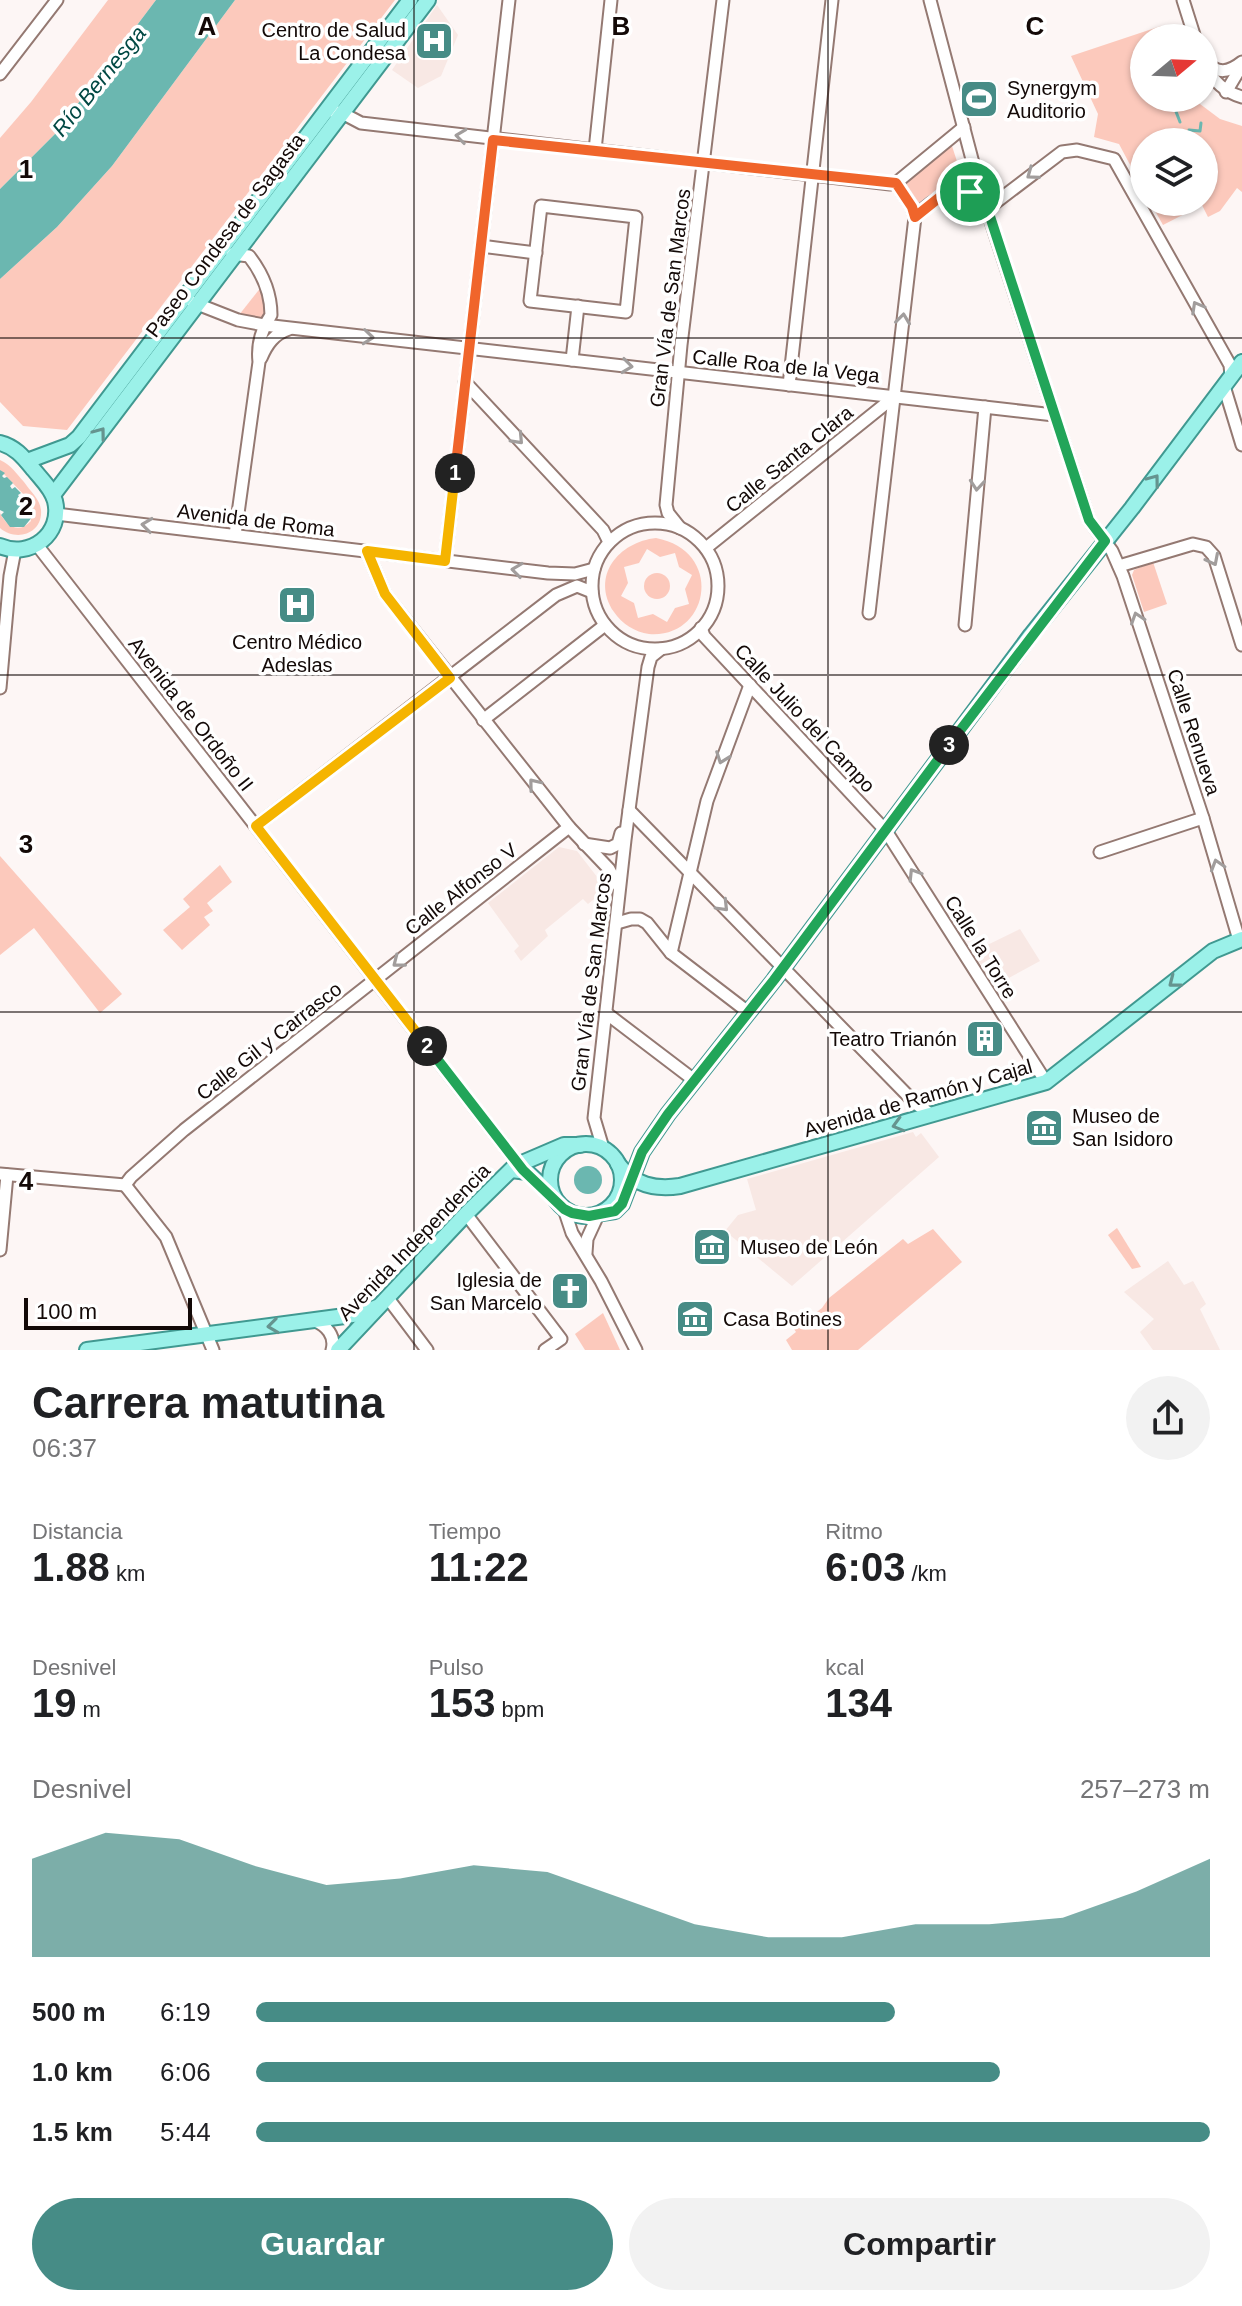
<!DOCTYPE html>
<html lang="es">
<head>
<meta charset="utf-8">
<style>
	:root { --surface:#fff; --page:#f2f2f2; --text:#202124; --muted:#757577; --accent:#468c86 }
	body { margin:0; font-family:Helvetica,sans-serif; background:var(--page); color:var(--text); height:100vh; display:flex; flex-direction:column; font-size:30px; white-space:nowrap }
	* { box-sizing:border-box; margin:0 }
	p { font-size:26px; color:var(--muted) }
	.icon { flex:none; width:44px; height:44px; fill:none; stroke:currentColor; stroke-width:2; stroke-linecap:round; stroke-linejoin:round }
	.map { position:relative; height:1350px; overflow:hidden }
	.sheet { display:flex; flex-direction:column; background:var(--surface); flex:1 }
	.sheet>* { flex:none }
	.needle { width:52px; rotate:71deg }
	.tools { position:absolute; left:1130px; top:24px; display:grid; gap:16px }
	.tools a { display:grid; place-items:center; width:88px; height:88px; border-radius:50%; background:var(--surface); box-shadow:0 2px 6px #0004; font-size:40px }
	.scale { position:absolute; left:24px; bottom:20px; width:168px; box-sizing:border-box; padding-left:8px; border:4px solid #130907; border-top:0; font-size:22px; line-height:28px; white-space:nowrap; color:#130907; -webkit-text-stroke:6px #fff; paint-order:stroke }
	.pin { position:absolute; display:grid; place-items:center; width:68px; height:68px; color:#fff; margin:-34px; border:4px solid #fff; border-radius:50%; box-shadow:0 2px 8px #0007 }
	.km { position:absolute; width:40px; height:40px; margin:-20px; border-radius:50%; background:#222; color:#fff; font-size:22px; line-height:40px; text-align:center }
	.round { display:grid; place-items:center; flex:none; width:84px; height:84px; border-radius:42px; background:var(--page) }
	.summary { display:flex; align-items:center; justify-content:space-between; height:136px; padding:0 32px }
	h1 { font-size:44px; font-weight:600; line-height:60px }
	.metrics { display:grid; grid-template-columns:repeat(3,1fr); gap:12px; height:136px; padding:8px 32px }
	.metrics div { display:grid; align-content:center }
	.metrics b { font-size:40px; font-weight:600 }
	.metrics small { font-size:22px; font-weight:400 }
	.metrics p { font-size:22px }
	.chart { height:224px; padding:16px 32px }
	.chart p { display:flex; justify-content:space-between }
	.chart svg { width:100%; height:144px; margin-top:8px; fill:var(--accent); opacity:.7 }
	.button { display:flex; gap:16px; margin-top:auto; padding:16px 32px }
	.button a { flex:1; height:92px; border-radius:48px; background:var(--accent); color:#fff; font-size:32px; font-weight:600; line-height:92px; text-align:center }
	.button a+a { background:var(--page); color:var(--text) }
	ul { padding:0 32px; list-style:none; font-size:26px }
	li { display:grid; grid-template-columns:128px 96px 1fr; align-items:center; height:60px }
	li i { height:20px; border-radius:10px; background:var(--accent) }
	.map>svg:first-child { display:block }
	.built { fill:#f8e8e4 }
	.green { fill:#fcc9bc; fill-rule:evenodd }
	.water { fill:#6bb7b0 }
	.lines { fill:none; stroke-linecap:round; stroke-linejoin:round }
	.stream { stroke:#6bb7b0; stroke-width:3 }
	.minor-casing { stroke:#947972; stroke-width:15 }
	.major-casing { stroke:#409991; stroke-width:18 }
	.minor { stroke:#fff; stroke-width:11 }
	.major { stroke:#9bf1e9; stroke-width:14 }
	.oneway { stroke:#a19d9c }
	.oneway2 { stroke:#65948f }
	.split-1-casing { stroke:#fff; stroke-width:16 }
	.split-2-casing { stroke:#fff; stroke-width:16 }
	.split-3-casing { stroke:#fff; stroke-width:16 }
	.split-4-casing { stroke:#fff; stroke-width:16 }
	.split-1 { stroke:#f0652b; stroke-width:10 }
	.split-2 { stroke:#f5b400; stroke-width:10 }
	.split-3 { stroke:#22a559; stroke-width:10 }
	.split-4 { stroke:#22a559; stroke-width:10 }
	.grid { fill:none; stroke:#130907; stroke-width:2; stroke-opacity:0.55 }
	.labels { text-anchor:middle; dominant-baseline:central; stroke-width:7; stroke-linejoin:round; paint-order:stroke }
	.poi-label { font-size:20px; fill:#130907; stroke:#fff; text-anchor:start }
	.street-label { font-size:20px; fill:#130907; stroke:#fff }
	.water-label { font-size:22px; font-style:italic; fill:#004843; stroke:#fff }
	.grid-label { font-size:26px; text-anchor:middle; font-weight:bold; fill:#130907; stroke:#fff; stroke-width:7; stroke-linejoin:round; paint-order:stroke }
</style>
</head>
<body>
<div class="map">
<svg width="1242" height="1350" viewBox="0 0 1242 1350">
	<rect width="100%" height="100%" fill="#fdf6f5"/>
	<g class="built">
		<polygon points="437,5 458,35 441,76 418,88 392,70"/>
		<polygon points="559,847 577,851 601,882 598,896 588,904 583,899 545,930 548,936 521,961 514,951 519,946 488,903"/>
		<polygon points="1020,929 1040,961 994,986 973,952"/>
		<polygon points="913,1132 916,1137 921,1133 939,1157 792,1286 725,1231 738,1215 756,1210 747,1179"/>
		<polygon points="1168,1261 1184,1285 1193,1281 1206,1304 1200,1309 1220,1350 1153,1350 1140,1332 1154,1319 1124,1292"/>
	</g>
	<g class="green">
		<polygon points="108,0 156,0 55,134 0,189 0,138 31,102"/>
		<polygon points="235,0 395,0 67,430 23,426 0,402 0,279 57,227 112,166"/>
		<polygon points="1161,26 1165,38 1144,38 1144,98 1192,98 1220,119 1242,126 1242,192 1237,188 1220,211 1208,217 1202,205 1163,225 1150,202 1204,202 1204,142 1144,142 1144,191 1119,144 1094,137 1098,114 1071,56"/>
		<path d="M951 143 966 189C948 187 932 190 919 203L903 184Z"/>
		<polygon points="262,286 266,304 263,321 239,315"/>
		<path d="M0 460C11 465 16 473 24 482 30 491 40 499 41 510 43 534 16 542 0 528V513C7 527 19 534 31 521L28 499 0 470Z"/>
		<path d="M656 538C725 551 710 639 649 634 635 632 622 624 614 612 590 576 619 542 656 538ZM647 549 660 557 675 553 679 567 692 575 685 589 689 604 675 608 667 622 653 614 638 618 634 603 621 596 628 583 624 567 639 563Z"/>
		<polygon points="1153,562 1167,604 1144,612 1132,575 1134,570"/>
		<circle cx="657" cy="586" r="13"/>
		<polygon points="0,856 122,994 100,1013 34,928 0,955"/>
		<polygon points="220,865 232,882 207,903 213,911 204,917 210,925 182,950 163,930 190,907 183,899"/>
		<polygon points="1117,1228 1141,1267 1132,1269 1108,1235"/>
		<polygon points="933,1229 962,1262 858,1350 792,1350 786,1340 796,1332 794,1329 822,1308 829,1298 903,1239 908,1244"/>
		<polygon points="603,1313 620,1350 585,1350 575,1334"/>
	</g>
	<g class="water">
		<polygon points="156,0 235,0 112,166 57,227 0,279 0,189 55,134"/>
		<path d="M0 470 5 473 2 476 4 478 7 477 13 483 10 486 12 489 15 487 21 493 18 495 20 498 23 497C31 501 34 507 33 516L24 527H10L1 515 4 512 0 510Z"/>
		<circle cx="588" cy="1180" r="14"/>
	</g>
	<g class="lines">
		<g class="stream">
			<polyline points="1180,122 1175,109 1176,104 1183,105"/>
			<polyline points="1189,130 1200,131 1201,123"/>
		</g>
		<defs>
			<g id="minor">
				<polyline points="930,0 978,182 1080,492 1089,520 1112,551 1123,576 1203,818 1239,940"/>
				<polyline points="1183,0 1195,38"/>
				<path d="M1205 62C1218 74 1228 73 1242 62"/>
				<path d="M1204 64C1213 81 1224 92 1242 97"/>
				<polyline points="0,74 57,0"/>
				<polyline points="1226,92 1242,65"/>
				<polyline points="327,110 342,113 361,123 890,184 896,183 964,127"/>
				<polyline points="595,150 611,0"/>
				<polyline points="896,183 912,207 915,217"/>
				<polygon points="541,206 636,217 626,312 530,301"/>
				<polyline points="987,209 1062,152 1077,150 1114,159 1230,365 1231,376"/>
				<polyline points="481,246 536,253"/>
				<path d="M232 254 249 256C263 274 271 293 271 315 261 330 257 345 259 362L235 535"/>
				<polyline points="192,302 238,320 264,325 1054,415"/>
				<path d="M261 358C267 344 274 334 289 329"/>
				<polyline points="572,360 578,306"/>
				<polyline points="465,382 603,530 609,542"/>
				<polyline points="789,385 832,0"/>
				<polyline points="1224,386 1242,445"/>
				<polyline points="56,514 548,573 575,574 594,569"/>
				<circle cx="655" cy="586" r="63"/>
				<polyline points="680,528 668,513 666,505 681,345 723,0"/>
				<polyline points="37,545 523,1170"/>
				<polyline points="706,548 894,397"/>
				<polyline points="367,551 385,594 569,827 609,869 618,886"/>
				<polyline points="445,561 509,0"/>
				<polyline points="1119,566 1193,544 1206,547 1214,556 1242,645"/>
				<path d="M869 613 915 217C936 195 954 188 983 195"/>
				<polyline points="965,625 985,407"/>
				<polyline points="701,628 704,636 886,831 1046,1082"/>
				<polyline points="0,688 10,576 15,550"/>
				<polyline points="483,720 605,625"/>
				<polyline points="629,810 916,1104 932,1115"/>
				<polyline points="256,826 556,595 577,586 592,592"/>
				<polyline points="584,844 610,848 618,844 621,833"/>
				<polyline points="1100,852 1203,818"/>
				<polyline points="617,923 631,919 640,919 647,923 671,953 748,1012"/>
				<polyline points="671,953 707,801 750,685"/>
				<polyline points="606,1013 694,1080"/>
				<polyline points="603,1148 594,1118 625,840 648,667 651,657 661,649"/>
				<polyline points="0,1174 125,1185"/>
				<polyline points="125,1185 131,1177 184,1130 569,827"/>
				<polyline points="125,1185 166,1237 213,1350"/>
				<polyline points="564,1209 572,1233 601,1281 636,1350"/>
				<polyline points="466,1214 561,1339 545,1350"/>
				<polyline points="0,1250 7,1175"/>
				<polyline points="586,1253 587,1239 598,1215"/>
				<polyline points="387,1297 427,1350"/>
				<path d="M315 1321C326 1325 336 1336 332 1350"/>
			</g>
			<g id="major">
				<path d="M0 443C16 447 24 458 34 470 42 480 52 489 55 501 63 534 30 559 0 546"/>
				<polyline points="27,461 70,445 79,437 410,0"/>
				<polyline points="53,495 428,0"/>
				<circle cx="586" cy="1180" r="36"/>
				<path d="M618 1164C634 1185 655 1190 680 1186L1046 1082 1213 951 1242 939"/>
				<polyline points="512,1170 527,1172 553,1196"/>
				<polyline points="602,1213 615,1211 622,1204 642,1152 668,1114 774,980 1031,635 1132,508 1242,362"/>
				<polyline points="87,1350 360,1314 377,1307"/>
				<polyline points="338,1350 466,1214 515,1166 564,1145 580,1145"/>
			</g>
		</defs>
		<use href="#minor" class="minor-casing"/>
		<use href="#major" class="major-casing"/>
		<use href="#minor" class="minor"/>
		<use href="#major" class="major"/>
	</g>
	<defs><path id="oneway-chevron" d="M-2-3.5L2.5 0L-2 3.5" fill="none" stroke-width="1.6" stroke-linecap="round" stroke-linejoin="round" transform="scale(2)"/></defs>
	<g class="oneway">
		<use href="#oneway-chevron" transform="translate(461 136) rotate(-173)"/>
		<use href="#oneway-chevron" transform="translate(1032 174) rotate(144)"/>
		<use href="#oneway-chevron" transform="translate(1197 307) rotate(-119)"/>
		<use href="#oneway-chevron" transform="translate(903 319) rotate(-83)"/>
		<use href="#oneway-chevron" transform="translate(368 337) rotate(6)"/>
		<use href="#oneway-chevron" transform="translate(627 366) rotate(7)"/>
		<use href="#oneway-chevron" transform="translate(518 439) rotate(47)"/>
		<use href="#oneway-chevron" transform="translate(977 485) rotate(95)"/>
		<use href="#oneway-chevron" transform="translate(147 525) rotate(-173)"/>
		<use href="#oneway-chevron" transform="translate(1213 560) rotate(63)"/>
		<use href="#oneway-chevron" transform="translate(517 570) rotate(-173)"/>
		<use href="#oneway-chevron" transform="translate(1137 618) rotate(-108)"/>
		<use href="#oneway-chevron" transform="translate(722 758) rotate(110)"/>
		<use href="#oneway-chevron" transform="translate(534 784) rotate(-129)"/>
		<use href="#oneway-chevron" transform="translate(1217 865) rotate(-107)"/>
		<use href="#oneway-chevron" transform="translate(914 874) rotate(-122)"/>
		<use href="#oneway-chevron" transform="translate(723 906) rotate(46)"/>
		<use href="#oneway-chevron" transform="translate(398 962) rotate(142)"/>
	</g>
	<g class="oneway2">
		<use href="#oneway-chevron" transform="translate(100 433) rotate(-53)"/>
		<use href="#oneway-chevron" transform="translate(1154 480) rotate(-53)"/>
		<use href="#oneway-chevron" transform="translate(1174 982) rotate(142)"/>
		<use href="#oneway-chevron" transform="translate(898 1125) rotate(164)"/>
		<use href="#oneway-chevron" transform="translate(273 1326) rotate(173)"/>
	</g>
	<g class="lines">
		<defs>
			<polyline id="split-1" points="455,473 493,140 896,183 912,207 915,217 945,193 970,192"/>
			<polyline id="split-2" points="427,1046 256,826 450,678 385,594 367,551 445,561 455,473"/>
			<polyline id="split-3" points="427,1046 523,1170 564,1209 572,1213 589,1216 615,1211 622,1204 642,1152 668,1114 774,980 949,745"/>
			<polyline id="split-4" points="949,745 1105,541 1089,520 983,195 970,192"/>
		</defs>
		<use href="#split-1" class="split-1-casing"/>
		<use href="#split-2" class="split-2-casing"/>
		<use href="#split-3" class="split-3-casing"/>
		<use href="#split-4" class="split-4-casing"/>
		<use href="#split-1" class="split-1"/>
		<use href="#split-2" class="split-2"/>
		<use href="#split-3" class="split-3"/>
		<use href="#split-4" class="split-4"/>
	</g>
	<path class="grid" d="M414 0V1350M828 0V1350M0 338H1242M0 675H1242M0 1012H1242"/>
	<defs>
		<symbol id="hospital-square" viewBox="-11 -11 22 22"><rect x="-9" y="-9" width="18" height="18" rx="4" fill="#468c86" stroke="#fff"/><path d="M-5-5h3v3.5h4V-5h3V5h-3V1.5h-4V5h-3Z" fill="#fff"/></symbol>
		<symbol id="stadium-square" viewBox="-11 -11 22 22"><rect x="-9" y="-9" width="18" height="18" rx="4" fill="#468c86" stroke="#fff"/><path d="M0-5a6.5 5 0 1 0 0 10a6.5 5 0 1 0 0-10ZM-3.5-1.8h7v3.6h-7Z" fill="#fff"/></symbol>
		<symbol id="building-square" viewBox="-11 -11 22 22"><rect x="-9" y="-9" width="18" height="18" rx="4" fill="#468c86" stroke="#fff"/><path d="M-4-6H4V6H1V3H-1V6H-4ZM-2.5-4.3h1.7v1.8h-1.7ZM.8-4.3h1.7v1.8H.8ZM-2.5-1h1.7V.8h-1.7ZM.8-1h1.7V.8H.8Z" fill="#fff"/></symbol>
		<symbol id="museum-square" viewBox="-11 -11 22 22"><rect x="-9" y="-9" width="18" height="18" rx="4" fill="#468c86" stroke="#fff"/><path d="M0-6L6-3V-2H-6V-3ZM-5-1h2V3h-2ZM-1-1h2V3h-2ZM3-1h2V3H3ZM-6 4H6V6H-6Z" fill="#fff"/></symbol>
		<symbol id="church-square" viewBox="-11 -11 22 22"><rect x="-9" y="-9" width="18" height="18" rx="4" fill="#468c86" stroke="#fff"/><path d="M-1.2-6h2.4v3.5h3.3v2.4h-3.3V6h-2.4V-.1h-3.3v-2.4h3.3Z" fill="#fff"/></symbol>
	</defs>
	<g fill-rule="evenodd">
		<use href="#hospital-square" x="412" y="19" width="44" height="44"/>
		<use href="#stadium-square" x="957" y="77" width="44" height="44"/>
		<use href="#hospital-square" x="275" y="583" width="44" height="44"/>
		<use href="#building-square" x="963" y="1017" width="44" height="44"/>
		<use href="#museum-square" x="1022" y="1106" width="44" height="44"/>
		<use href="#museum-square" x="690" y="1225" width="44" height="44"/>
		<use href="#church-square" x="548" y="1269" width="44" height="44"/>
		<use href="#museum-square" x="673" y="1297" width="44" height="44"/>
	</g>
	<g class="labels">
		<g class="poi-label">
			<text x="406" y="30" text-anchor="end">Centro de Salud<tspan x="406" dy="23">La Condesa</tspan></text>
			<text x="1007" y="88">Synergym<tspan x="1007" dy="23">Auditorio</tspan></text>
			<text x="297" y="642" text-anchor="middle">Centro Médico<tspan x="297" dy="23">Adeslas</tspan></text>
			<text x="957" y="1039" text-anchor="end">Teatro Trianón</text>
			<text x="1072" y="1116">Museo de<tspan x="1072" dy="23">San Isidoro</tspan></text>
			<text x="740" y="1247">Museo de León</text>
			<text x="542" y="1280" text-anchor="end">Iglesia de<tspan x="542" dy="23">San Marcelo</tspan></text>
			<text x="723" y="1319">Casa Botines</text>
		</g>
		<g class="street-label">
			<text transform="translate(225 235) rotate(-53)">Paseo Condesa de Sagasta</text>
			<text transform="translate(670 298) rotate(-83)">Gran Vía de San Marcos</text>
			<text transform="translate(786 366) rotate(6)">Calle Roa de la Vega</text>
			<text transform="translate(789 459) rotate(-39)">Calle Santa Clara</text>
			<text transform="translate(256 520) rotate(7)">Avenida de Roma</text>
			<text transform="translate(191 714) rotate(52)">Avenida de Ordoño II</text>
			<text transform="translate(805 718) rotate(47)">Calle Julio del Campo</text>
			<text transform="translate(1194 732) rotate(72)">Calle Renueva</text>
			<text transform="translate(461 889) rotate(-38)">Calle Alfonso V</text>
			<text transform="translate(981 947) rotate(58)">Calle la Torre</text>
			<text transform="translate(591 982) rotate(-83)">Gran Vía de San Marcos</text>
			<text transform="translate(269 1041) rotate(-38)">Calle Gil y Carrasco</text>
			<text transform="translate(918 1098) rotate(-16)">Avenida de Ramón y Cajal</text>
			<text transform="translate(414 1242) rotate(-46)">Avenida Independencia</text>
		</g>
		<g class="water-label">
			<text transform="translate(99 81) rotate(-51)">Río Bernesga</text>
		</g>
	</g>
	<g class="grid-label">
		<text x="207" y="35">A</text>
		<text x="621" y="35">B</text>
		<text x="1035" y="35">C</text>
		<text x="26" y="178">1</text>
		<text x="26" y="515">2</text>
		<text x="26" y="853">3</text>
		<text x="26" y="1190">4</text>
	</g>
</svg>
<div class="tools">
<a><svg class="needle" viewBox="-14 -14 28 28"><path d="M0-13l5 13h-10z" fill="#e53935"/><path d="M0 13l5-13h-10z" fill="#757577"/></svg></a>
<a><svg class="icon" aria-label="layers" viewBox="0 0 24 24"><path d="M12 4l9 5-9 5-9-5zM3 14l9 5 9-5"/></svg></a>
</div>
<div class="scale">100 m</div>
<div class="pin" style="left:970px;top:192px;background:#1e9e55"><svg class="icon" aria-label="arrive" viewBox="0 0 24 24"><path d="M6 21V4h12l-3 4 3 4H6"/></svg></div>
<b class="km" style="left:455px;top:473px">1</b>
<b class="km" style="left:427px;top:1046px">2</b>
<b class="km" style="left:949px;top:745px">3</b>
</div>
<section class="sheet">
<div class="summary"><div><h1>Carrera matutina</h1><p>06:37</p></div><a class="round"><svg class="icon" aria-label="share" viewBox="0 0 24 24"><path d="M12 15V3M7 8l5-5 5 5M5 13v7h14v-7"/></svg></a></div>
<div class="metrics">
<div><p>Distancia</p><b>1.88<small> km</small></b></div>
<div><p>Tiempo</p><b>11:22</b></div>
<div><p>Ritmo</p><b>6:03<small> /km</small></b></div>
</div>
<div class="metrics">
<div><p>Desnivel</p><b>19<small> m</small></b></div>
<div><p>Pulso</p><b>153<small> bpm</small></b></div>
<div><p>kcal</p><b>134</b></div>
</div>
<div class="chart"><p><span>Desnivel</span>257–273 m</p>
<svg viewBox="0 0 160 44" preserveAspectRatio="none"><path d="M0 44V14L10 6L20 8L30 16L40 22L50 20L60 16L70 18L80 26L90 34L100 38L110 38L120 34L130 34L140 32L150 24L160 14V44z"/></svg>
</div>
<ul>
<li><b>500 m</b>6:19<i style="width:67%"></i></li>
<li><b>1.0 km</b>6:06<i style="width:78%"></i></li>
<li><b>1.5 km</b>5:44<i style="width:100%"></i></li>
</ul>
<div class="button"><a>Guardar</a><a>Compartir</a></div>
</section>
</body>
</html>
